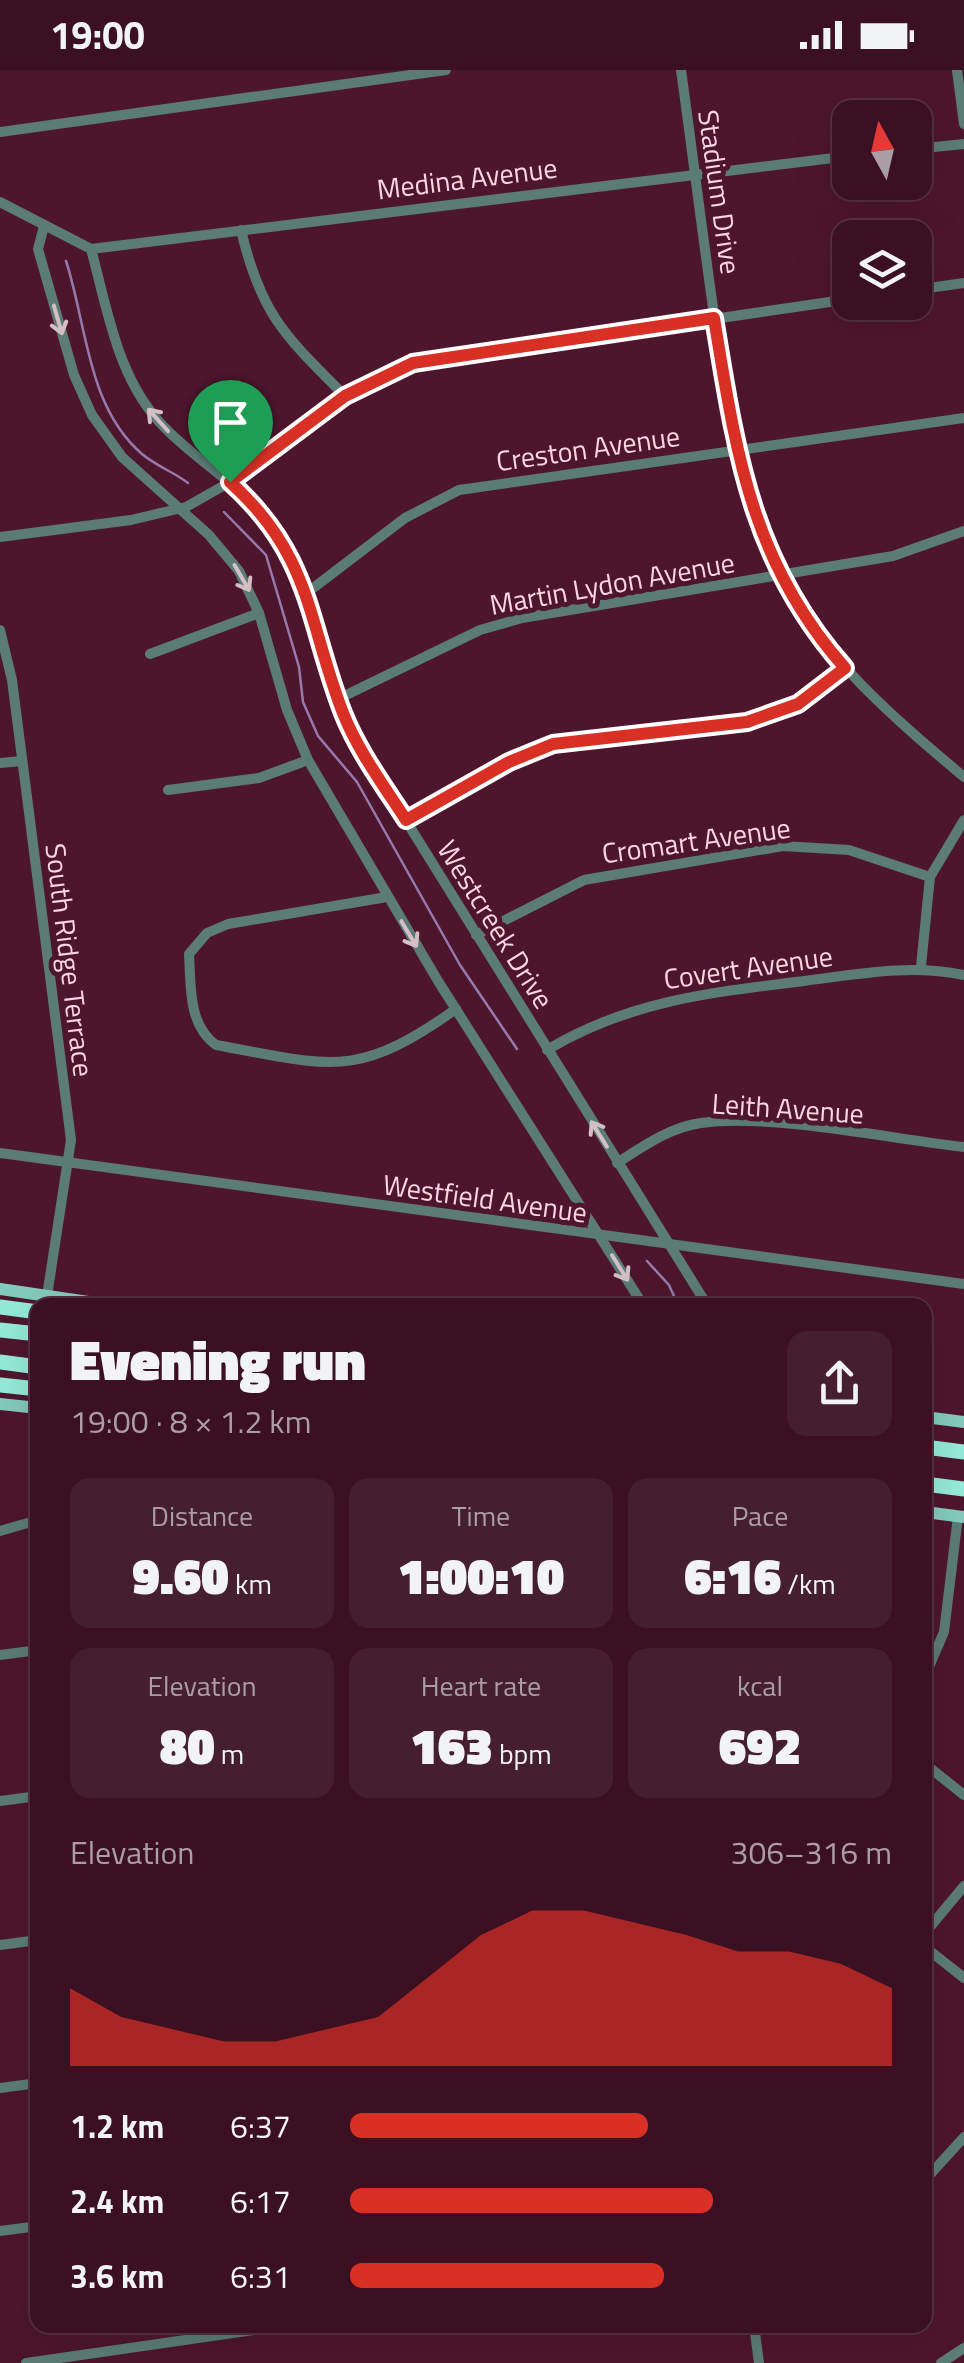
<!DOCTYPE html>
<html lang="en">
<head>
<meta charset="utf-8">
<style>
	:root { --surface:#3a1022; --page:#451e2f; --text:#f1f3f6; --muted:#ab9da5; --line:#543040; --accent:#d93025 }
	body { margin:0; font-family:"Titillium Web",sans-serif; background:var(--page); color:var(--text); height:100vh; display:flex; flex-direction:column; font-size:38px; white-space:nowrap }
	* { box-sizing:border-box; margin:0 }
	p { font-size:32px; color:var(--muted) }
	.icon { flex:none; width:55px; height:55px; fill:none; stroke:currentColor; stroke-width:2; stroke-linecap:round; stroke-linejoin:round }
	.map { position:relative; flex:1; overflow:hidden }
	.sheet { position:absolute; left:30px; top:1228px; width:902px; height:1035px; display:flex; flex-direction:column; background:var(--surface); border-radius:20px; box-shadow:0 10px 40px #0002,0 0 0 2px var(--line) }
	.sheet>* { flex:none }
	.needle { width:65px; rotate:352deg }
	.tools { position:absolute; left:832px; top:30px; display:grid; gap:20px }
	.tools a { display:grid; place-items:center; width:100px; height:100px; border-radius:20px; background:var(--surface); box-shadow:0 10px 40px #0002,0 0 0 2px var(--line); font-size:50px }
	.pin { position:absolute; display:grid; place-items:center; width:85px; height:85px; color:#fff; margin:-102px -42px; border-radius:50% 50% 50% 0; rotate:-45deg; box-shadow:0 0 10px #0007 }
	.pin .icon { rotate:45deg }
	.round { display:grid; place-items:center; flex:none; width:105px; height:105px; border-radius:20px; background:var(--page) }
	.headline { display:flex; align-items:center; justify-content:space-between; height:170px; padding:0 40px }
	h1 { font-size:55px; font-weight:800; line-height:75px }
	.stats { display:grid; grid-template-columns:repeat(3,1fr); gap:15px; height:170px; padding:10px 40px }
	.stats div { display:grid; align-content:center; border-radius:20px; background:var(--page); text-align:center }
	.stats b { font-size:50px; font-weight:800 }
	.stats small { font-size:28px; font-weight:400 }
	.stats p { font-size:28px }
	.chart { height:280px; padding:20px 40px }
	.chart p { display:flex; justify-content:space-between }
	.chart svg { width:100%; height:180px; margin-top:10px; fill:var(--accent); opacity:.7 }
	ul { padding:0 40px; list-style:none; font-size:32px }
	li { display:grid; grid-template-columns:160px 120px 1fr; align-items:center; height:75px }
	li i { height:25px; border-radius:12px; background:var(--accent) }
	.status { display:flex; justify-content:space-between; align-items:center; height:70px; padding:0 50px; background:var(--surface); direction:ltr }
	.status svg { height:28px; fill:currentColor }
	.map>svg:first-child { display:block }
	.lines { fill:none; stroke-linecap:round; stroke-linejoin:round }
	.stream { stroke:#977aad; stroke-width:2.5 }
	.minor { stroke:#5b7c75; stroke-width:10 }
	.major { stroke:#84cbbb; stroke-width:12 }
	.highway { stroke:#94ead8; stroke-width:15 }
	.oneway { stroke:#d3bfc5 }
	.route-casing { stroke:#fff; stroke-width:20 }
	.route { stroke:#d93025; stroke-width:12 }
	.labels { text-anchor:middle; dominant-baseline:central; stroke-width:10; stroke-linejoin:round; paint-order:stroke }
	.street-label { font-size:28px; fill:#fbd5e0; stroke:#4e162d }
</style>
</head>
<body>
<div class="status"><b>19:00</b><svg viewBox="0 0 49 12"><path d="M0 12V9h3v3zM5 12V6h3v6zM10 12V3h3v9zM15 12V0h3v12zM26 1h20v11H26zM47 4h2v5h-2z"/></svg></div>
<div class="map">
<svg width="964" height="2293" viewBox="0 0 964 2293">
	<rect width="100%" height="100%" fill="#4e162d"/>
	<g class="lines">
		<g class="stream">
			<path d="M66 191C87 255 87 337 142 384 156 396 174 402 188 413"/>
			<polyline points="224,442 266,485 299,597 303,632 318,666 357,712 460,895 517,979"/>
			<polyline points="647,1191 669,1215 678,1235"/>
		</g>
		<g class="minor">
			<path d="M681 0C694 93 705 186 719 279 732 357 742 435 780 506 823 588 894 648 964 707"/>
			<polyline points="957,0 964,54"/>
			<polyline points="0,62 446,0"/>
			<polyline points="915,79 964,74"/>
			<polyline points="0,132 91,179 850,86"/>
			<polyline points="44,156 38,179 74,305 92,345 122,387 209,465 239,501 259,543 287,640 308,690 438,911 643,1235"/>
			<path d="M241 160C261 245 285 266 345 326"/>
			<path d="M91 179C108 242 118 312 166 359 204 397 252 422 281 469 320 533 326 609 359 675L707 1235"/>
			<polyline points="915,220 964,213"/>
			<polyline points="0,467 131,450 186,437 230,412 345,326 413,293 850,229"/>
			<polyline points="308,522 405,448 459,420 964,348"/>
			<polyline points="0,560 12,610 71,1070 47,1226"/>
			<polyline points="150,584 259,543"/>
			<polyline points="338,629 480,560 522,548 893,486 964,461"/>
			<polyline points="0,693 22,691"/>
			<polyline points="168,720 259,708 308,690"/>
			<polyline points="406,750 509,692 553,674 747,652 798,634 845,598"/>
			<path d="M387 827 228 854 207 863 189 884C191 916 188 955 216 975 332 996 356 1010 456 939"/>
			<polyline points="476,865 584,810 783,776 849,780 930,807"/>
			<polyline points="921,896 930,807 964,750"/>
			<path d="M547 980C628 931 713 922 804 911 859 904 910 894 964 905"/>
			<polyline points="0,1083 964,1214"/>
			<path d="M617 1093C642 1077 670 1057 701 1053 769 1043 892 1069 964 1077"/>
			<polyline points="0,1461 38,1450"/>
			<polyline points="0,1585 38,1580"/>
			<polyline points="925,1606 944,1562 958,1446"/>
			<polyline points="925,1694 964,1725"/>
			<polyline points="0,1731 38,1726"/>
			<polyline points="925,1863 964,1816"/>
			<polyline points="0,1875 38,1870"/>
			<polyline points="925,1877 964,1908"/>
			<polyline points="0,2018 38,2013"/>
			<polyline points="925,2110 964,2067"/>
			<polyline points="0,2161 38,2156"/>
			<polyline points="754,2255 759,2293"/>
			<polyline points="26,2293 289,2255"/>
			<polyline points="941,2293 964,2278"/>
		</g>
		<g class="major">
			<polyline points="0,1219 109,1235"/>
			<polyline points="0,1334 38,1338"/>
			<polyline points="925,1347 964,1352"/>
			<polyline points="925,1442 964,1447"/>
		</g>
		<g class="highway">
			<polyline points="0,1237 38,1242"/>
			<polyline points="0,1260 38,1264"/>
			<polyline points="0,1292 38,1297"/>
			<polyline points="0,1315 38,1319"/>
			<polyline points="925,1377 964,1382"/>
			<polyline points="925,1414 964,1419"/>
		</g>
	</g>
	<defs><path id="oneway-shaft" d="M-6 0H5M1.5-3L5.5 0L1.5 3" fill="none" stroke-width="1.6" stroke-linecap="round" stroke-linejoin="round" transform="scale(2.5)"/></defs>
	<g class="oneway">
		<use href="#oneway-shaft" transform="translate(58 250) rotate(74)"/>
		<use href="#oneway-shaft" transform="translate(158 350) rotate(-132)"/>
		<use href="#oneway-shaft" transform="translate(242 508) rotate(60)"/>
		<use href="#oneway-shaft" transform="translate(409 864) rotate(59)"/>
		<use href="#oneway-shaft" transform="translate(599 1064) rotate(-122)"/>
		<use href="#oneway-shaft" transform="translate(620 1198) rotate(58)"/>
	</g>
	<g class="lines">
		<defs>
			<path id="route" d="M714 248C736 382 751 492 845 598L798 634 747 652 553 674 509 692 406 750C384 716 358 681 343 643 307 550 312 486 230 412L345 326 413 293Z"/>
		</defs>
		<use href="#route" class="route-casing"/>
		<use href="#route" class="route"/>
	</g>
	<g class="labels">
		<g class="street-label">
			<text transform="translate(467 108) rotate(-7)">Medina Avenue</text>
			<text transform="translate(720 122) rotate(82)">Stadium Drive</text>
			<text transform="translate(588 378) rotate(-8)">Creston Avenue</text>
			<text transform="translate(612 513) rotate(-10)">Martin Lydon Avenue</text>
			<text transform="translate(696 770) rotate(-8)">Cromart Avenue</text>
			<text transform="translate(496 854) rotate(58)">Westcreek Drive</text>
			<text transform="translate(70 890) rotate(83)">South Ridge Terrace</text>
			<text transform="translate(748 897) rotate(-8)">Covert Avenue</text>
			<text transform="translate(788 1038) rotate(4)">Leith Avenue</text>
			<text transform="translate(485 1128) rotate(8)">Westfield Avenue</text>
		</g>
	</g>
</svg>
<div class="tools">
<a><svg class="needle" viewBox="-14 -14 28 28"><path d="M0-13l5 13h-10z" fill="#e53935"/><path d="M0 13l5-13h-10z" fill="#ab9da5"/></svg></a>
<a><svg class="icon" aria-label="layers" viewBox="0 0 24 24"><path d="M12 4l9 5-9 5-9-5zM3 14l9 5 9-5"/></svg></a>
</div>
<div class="pin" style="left:230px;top:412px;background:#1e9e55"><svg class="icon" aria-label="arrive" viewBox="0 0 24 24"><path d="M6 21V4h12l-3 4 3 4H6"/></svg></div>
<section class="sheet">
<div class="headline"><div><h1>Evening run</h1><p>19:00 · 8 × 1.2 km</p></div><a class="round"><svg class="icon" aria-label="share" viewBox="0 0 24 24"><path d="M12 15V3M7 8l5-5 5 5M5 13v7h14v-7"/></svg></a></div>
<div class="stats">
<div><p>Distance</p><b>9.60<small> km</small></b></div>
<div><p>Time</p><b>1:00:10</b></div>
<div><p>Pace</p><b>6:16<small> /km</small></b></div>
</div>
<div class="stats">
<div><p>Elevation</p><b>80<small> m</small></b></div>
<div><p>Heart rate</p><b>163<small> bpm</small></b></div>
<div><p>kcal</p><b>692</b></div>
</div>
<div class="chart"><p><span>Elevation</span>306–316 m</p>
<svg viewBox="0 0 160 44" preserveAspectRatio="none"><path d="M0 44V25L10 32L20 35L30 38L40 38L50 35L60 32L70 22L80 12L90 6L100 6L110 9L120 12L130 16L140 16L150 19L160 25V44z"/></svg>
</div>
<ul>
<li><b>1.2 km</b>6:37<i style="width:55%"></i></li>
<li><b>2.4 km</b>6:17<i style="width:67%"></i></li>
<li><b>3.6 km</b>6:31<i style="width:58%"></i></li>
</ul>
</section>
</div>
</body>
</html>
